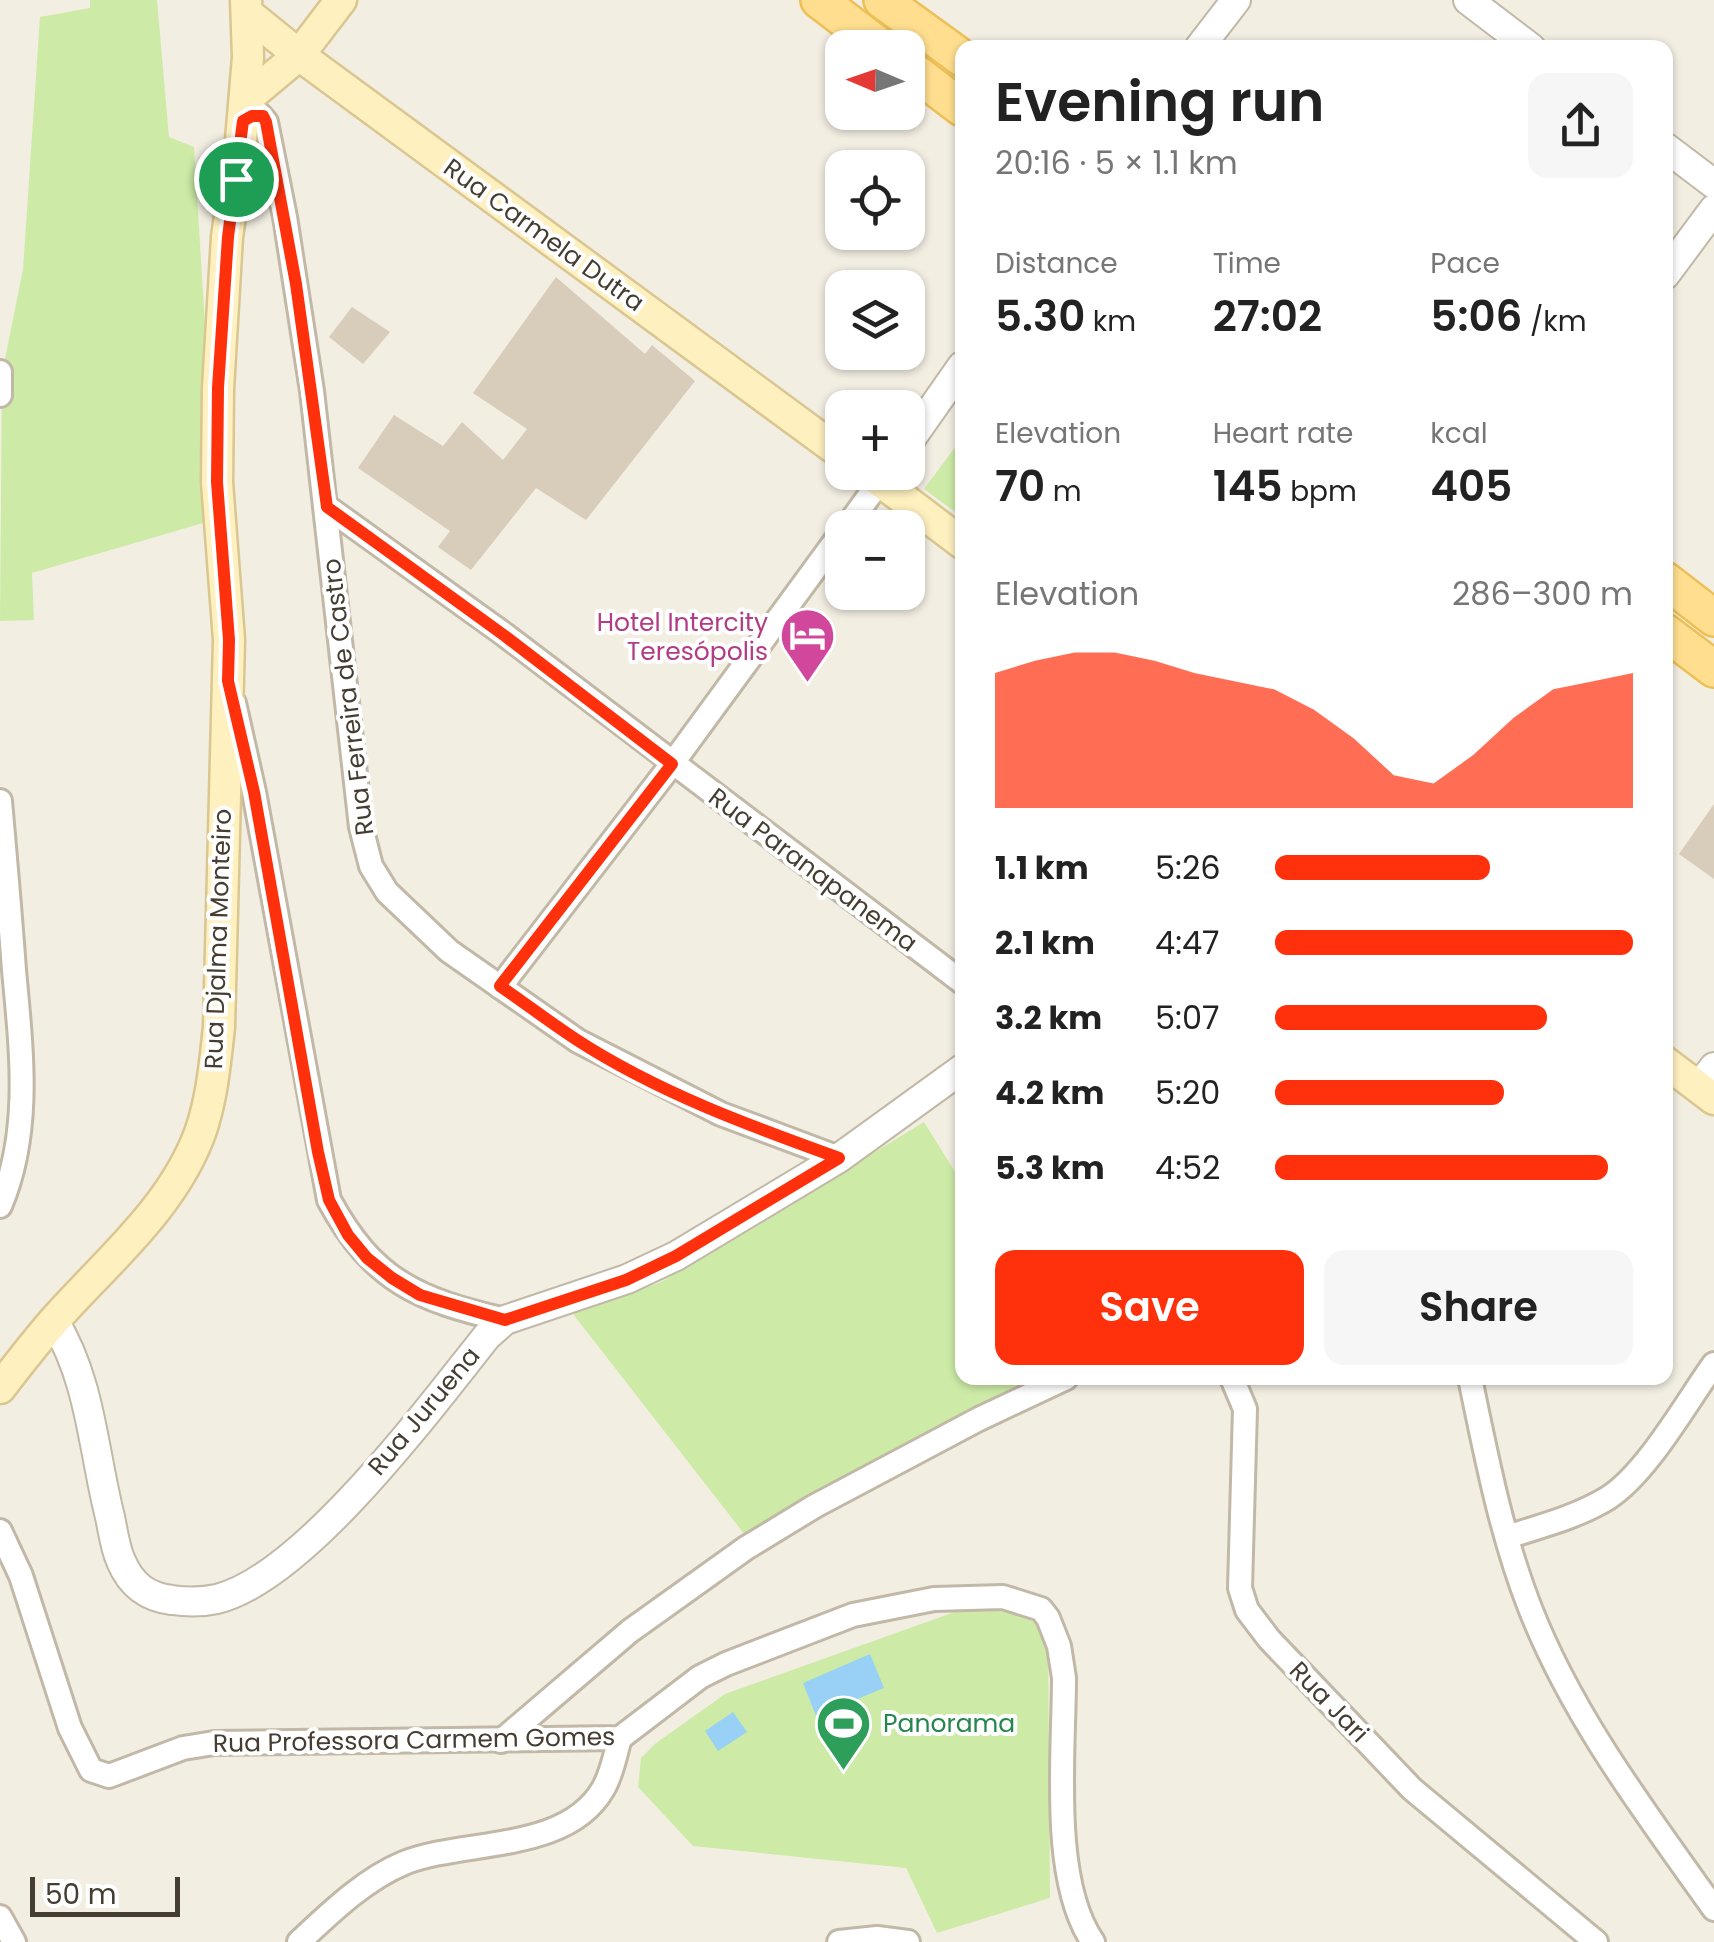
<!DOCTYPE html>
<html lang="en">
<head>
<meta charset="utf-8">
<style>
	:root { --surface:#fff; --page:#f6f6f6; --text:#222; --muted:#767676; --accent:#ff310d }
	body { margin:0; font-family:Poppins,sans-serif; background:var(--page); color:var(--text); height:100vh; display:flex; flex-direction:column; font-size:38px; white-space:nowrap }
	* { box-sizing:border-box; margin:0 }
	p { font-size:32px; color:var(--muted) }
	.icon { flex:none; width:55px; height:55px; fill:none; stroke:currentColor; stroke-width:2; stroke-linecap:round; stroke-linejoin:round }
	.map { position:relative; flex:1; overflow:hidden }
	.side { position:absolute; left:955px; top:40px; width:718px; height:1345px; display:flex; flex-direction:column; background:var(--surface); border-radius:20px; box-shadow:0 2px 8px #0004 }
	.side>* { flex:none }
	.needle { width:65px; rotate:272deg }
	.tools { position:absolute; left:825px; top:30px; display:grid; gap:20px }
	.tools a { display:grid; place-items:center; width:100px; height:100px; border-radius:20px; background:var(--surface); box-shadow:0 2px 8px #0004; font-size:50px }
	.scale { position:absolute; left:30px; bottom:25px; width:150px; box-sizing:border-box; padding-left:10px; border:5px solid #453d32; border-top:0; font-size:28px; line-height:35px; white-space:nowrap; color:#453d32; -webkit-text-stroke:8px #fff; paint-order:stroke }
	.pin { position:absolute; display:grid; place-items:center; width:85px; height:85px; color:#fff; margin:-42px; border:5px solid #fff; border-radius:50%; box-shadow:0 2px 10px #0007 }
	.round { display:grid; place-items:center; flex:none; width:105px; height:105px; border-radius:20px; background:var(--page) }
	.summary { display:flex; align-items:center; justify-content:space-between; height:170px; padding:0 40px }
	h1 { font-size:55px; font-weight:600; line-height:75px }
	.metrics { display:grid; grid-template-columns:repeat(3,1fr); gap:15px; height:170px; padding:10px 40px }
	.metrics div { display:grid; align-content:center }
	.metrics b { font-size:42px; font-weight:600 }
	.metrics small { font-size:28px; font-weight:400 }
	.metrics p { font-size:28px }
	.chart { height:280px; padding:20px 40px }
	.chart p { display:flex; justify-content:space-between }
	.chart svg { width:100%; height:180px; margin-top:10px; fill:var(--accent); opacity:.7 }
	.action { display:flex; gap:20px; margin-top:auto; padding:20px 40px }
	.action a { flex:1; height:115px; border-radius:20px; background:var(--accent); color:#fff; font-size:40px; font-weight:600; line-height:115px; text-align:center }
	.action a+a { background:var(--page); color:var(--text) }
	ul { padding:0 40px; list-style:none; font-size:32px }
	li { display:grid; grid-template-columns:160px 120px 1fr; align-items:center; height:75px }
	li i { height:25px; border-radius:12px; background:var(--accent) }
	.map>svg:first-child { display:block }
	.green { fill:#cdeba7 }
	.water { fill:#98d0f6 }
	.building { fill:#d8ccba }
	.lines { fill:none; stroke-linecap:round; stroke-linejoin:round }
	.minor-casing { stroke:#c2b8a7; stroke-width:28 }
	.tertiary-casing { stroke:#c2b8a7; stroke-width:32 }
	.secondary-casing { stroke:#dac690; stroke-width:35 }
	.primary-casing { stroke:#edbf56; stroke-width:40 }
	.minor { stroke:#fff; stroke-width:22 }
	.tertiary { stroke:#fff; stroke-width:28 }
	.secondary { stroke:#fff0c0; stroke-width:30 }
	.primary { stroke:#ffdf8f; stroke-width:35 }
	.route-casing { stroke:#fff; stroke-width:20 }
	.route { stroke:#ff310d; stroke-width:12 }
	.labels { text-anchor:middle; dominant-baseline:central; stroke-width:8; stroke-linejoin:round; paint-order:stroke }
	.street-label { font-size:25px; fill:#453d32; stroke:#fff }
	.hotel-label { font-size:25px; fill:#b23c85; stroke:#fff; text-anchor:end }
	.leisure-label { font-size:25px; fill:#27864d; stroke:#fff; text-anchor:start }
</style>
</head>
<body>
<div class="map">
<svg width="1714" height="1942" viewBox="0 0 1714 1942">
	<rect width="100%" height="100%" fill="#f3eee2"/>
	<g class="green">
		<polygon points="90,0 157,0 169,137 194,147 217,519 32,573 34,620 0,621 2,374 23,269 40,17 90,8"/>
		<polygon points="962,438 962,517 924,489"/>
		<polygon points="924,1122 962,1183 962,1378 1044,1378 745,1535 573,1314 661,1282"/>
		<polygon points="994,1598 1048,1631 1050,1898 937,1933 906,1868 693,1846 638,1787 641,1758 656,1743 725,1694"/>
	</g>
	<g class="water">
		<polygon points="870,1654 884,1688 816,1716 803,1683"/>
		<polygon points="733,1712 747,1732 718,1751 705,1731"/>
	</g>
	<g class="building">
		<polygon points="556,277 645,354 652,345 695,381 586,520 536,488 471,570 438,547 450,531 358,468 394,415 443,446 462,422 503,460 527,429 473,393"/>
		<polygon points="352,307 390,332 363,364 329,337"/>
		<polygon points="1714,804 1714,879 1679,854"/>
	</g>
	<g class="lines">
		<defs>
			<g id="minor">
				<polyline points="243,121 259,114 266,122 285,217 312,391 361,827 371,866 387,892 449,951 578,1041 721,1114 839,1158"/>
				<polyline points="0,372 0,395"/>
				<polyline points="327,507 505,635 962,982"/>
				<polyline points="846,528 880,481"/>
				<path d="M234 703 254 792 329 1200C373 1281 418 1300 505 1320"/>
				<path d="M0 801C5 858 10 914 14 970 21 1048 32 1131 0 1206"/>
				<polyline points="500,987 672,764 842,532"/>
				<polyline points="1232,1378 1245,1409 1240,1588 1247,1610 1269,1639 1412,1789 1596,1942"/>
				<path d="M1470 1378C1486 1455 1501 1534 1530 1608 1573 1718 1646 1813 1714 1909"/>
				<path d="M0 1531 21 1576 70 1728 91 1770 109 1776 183 1748 214 1743 620 1738 700 1677 726 1664 853 1615 934 1599 1003 1597 1041 1609 1048 1618 1059 1646 1064 1678C1064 1753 1050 1880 1093 1942"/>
				<path d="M1507 1537C1541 1526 1577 1517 1608 1498 1647 1473 1686 1403 1714 1364"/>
				<polyline points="501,1741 630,1631 746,1548 815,1506 979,1419 1066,1378"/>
				<polyline points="0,1917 14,1942"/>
				<path d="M299 1942C330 1913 365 1879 404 1863 464 1839 566 1853 603 1789 612 1774 615 1755 620 1738"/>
				<polyline points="839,1942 877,1938 908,1942"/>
			</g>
			<g id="tertiary">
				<polyline points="1468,0 1531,48"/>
				<polyline points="1199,48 1236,0"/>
				<polyline points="1665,147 1714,184"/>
				<polyline points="1665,275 1714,209"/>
				<polyline points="908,443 962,366"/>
				<polyline points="1699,1087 1714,1067"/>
				<path d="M54 1321C91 1381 93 1450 110 1517 113 1531 115 1548 121 1561 131 1585 147 1597 172 1600 186 1602 203 1602 217 1599 305 1577 430 1407 487 1336L505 1320 627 1279 676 1256 839 1158 962 1069"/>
			</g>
			<g id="secondary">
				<polyline points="247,13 299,55 842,454"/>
				<polyline points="245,100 299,55 341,0"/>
				<polyline points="868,472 962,543"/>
				<polyline points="1665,1062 1714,1099"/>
				<path d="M0 1388C17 1366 35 1343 53 1322 105 1263 172 1209 200 1133 212 1099 215 1063 219 1027L229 640 217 482 218 389 227 237 241 140 248 57 246 0"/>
			</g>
			<g id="primary">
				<polyline points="819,0 882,48"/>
				<polyline points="882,0 962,58"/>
				<polyline points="908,67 962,108"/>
				<polyline points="1665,580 1714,618"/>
				<polyline points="1665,632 1714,669"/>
			</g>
		</defs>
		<use href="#minor" class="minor-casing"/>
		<use href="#tertiary" class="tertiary-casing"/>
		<use href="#secondary" class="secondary-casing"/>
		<use href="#primary" class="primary-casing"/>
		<use href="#minor" class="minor"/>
		<use href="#tertiary" class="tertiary"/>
		<use href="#secondary" class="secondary"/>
		<use href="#primary" class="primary"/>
	</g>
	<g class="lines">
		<defs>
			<path id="route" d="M252 116H263L266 122 296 284 327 507 505 636 672 764 500 986C526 1004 551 1023 577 1040 657 1092 750 1126 839 1158L676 1256 626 1280 505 1320 420 1295 392 1278 367 1258 348 1235 329 1200 318 1152 254 792 228 681 229 640 217 482 218 388 228 237 243 121Z"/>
		</defs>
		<use href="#route" class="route-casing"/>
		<use href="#route" class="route"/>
	</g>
	<defs>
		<symbol id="hotel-pin" viewBox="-11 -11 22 30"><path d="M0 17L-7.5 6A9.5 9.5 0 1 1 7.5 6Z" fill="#d1479c" stroke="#fff"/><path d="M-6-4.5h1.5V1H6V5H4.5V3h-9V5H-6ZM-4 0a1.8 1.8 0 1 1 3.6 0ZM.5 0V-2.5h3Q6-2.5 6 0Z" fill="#fff"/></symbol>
		<symbol id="stadium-pin" viewBox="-11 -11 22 30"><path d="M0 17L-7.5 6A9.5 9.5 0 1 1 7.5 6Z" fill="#2e9e5b" stroke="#fff"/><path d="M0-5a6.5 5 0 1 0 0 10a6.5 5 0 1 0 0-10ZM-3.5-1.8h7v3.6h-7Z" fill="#fff"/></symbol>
	</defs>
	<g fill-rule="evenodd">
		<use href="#hotel-pin" x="776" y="604" width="63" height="86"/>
		<use href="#stadium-pin" x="812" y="1692" width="63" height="86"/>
	</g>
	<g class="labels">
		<g class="street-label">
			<text transform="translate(544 235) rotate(36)">Rua Carmela Dutra</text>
			<text transform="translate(348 697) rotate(-97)">Rua Ferreira de Castro</text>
			<text transform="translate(813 870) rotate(37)">Rua Paranapanema</text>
			<text transform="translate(218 939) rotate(-88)">Rua Djalma Monteiro</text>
			<text transform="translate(424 1411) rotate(-50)">Rua Juruena</text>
			<text transform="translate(1329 1702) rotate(46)">Rua Jari</text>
			<text transform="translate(414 1740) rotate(-1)">Rua Professora Carmem Gomes</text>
		</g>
		<g class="hotel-label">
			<text x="768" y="622">Hotel Intercity<tspan x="768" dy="29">Teresópolis</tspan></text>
		</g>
		<g class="leisure-label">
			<text x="883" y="1723">Panorama</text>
		</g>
	</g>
</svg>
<div class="tools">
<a><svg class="needle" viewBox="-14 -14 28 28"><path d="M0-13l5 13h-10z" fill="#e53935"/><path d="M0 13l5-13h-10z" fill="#767676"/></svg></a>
<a><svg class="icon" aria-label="locate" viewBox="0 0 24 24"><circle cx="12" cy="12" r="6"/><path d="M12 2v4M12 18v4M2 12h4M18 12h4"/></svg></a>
<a><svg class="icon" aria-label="layers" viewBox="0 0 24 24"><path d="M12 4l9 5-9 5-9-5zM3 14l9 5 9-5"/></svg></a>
<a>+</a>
<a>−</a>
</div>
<div class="scale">50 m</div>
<div class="pin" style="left:236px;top:179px;background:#1e9e55"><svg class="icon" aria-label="arrive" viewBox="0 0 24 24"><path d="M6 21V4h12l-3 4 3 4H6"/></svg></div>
<section class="side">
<div class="summary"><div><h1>Evening run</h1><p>20:16 · 5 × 1.1 km</p></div><a class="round"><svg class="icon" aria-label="share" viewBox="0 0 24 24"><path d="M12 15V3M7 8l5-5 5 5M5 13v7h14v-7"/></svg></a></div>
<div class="metrics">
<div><p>Distance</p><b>5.30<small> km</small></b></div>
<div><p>Time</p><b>27:02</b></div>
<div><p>Pace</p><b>5:06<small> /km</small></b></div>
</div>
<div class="metrics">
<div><p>Elevation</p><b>70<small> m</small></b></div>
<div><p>Heart rate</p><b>145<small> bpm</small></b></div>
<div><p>kcal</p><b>405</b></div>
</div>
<div class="chart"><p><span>Elevation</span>286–300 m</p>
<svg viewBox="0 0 160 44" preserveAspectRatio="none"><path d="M0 44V11L10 8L20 6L30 6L40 8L50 11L60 13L70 15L80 20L90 27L100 36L110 38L120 31L130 22L140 15L150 13L160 11V44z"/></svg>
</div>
<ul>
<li><b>1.1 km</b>5:26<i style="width:60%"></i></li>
<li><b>2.1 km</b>4:47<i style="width:100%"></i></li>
<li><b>3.2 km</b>5:07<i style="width:76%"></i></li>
<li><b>4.2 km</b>5:20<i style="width:64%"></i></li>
<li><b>5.3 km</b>4:52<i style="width:93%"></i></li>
</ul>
<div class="action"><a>Save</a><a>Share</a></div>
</section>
</div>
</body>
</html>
